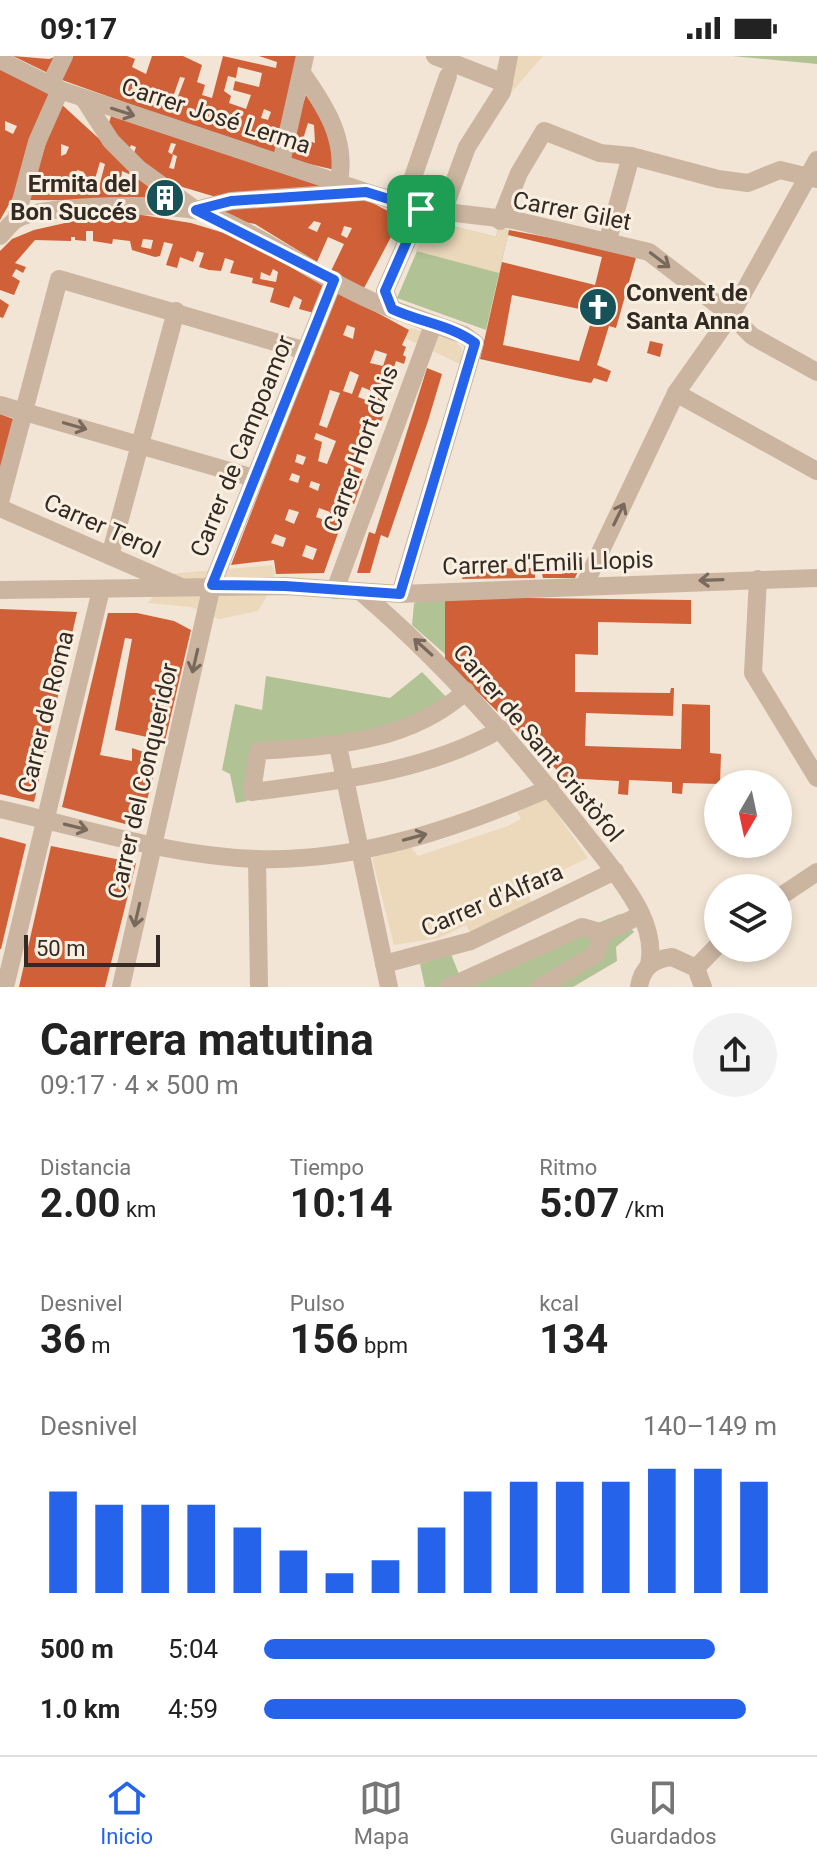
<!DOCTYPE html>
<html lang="es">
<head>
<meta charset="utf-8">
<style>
	:root { --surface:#fff; --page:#f2f2f2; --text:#222; --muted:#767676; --line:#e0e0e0; --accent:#2563eb }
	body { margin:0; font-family:Roboto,sans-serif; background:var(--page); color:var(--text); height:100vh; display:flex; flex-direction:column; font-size:30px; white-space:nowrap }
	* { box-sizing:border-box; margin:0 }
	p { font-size:26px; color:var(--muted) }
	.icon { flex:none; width:44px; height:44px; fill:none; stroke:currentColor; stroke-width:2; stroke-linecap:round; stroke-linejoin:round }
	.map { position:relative; height:931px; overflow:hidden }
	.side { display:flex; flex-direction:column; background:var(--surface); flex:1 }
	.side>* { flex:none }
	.needle { width:52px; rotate:189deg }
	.controls { position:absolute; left:704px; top:714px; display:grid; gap:16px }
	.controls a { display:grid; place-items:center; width:88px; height:88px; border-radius:50%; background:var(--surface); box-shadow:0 4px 12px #0003; font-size:40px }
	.scale { position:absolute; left:24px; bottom:20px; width:136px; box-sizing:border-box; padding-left:8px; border:4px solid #342a24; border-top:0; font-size:22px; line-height:28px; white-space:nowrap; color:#342a24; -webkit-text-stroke:6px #faf0e2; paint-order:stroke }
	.pin { position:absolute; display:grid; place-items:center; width:68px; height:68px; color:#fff; margin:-34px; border-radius:16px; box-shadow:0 4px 12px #0006 }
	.round { display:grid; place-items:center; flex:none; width:84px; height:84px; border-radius:42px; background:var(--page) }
	.summary { display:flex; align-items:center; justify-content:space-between; height:136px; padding:0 40px }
	h1 { font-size:44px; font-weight:700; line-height:60px }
	.stats { display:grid; grid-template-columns:repeat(3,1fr); gap:12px; height:136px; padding:8px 40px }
	.stats div { display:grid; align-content:center }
	.stats b { font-size:40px; font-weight:700 }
	.stats small { font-size:22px; font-weight:400 }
	.stats p { font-size:22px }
	.chart { height:224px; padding:16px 40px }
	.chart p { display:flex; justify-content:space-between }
	.chart svg { width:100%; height:144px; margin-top:8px; stroke:var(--accent); stroke-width:6 }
	ul { padding:0 40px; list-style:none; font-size:26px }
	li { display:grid; grid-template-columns:128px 96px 1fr; align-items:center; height:60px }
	li i { height:20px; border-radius:10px; background:var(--accent) }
	.status { display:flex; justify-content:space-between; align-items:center; height:56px; padding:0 40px; background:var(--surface); direction:ltr }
	.status svg { height:22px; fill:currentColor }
	.menu { display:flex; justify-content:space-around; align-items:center; height:112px; border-top:2px solid var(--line); background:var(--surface); font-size:22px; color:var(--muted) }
	.menu a { display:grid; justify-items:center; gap:4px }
	.menu .active { color:var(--accent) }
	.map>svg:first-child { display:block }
	.green { fill:#b1c295 }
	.plaza { fill:#ecd8bb }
	.building { fill:#cf6037; fill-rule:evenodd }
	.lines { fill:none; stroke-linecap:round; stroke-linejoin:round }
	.minor { stroke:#cbb5a1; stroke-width:18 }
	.oneway { stroke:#78695c }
	.route-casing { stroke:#fff; stroke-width:16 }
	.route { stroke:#2563eb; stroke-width:10 }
	.labels { text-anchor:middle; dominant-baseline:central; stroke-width:6; stroke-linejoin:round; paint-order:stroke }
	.street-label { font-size:24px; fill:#342a24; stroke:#faf0e2 }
	.poi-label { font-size:24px; font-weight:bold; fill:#342a24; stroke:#faf0e2; text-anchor:end }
</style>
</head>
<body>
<div class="status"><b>09:17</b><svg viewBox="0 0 49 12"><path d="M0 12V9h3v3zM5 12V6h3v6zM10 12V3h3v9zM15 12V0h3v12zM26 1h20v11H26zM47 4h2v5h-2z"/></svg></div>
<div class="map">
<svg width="817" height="931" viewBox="0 0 817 931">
	<rect width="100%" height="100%" fill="#f2e5d5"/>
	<g class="green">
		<polygon points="732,0 817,0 817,8"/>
		<polygon points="440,167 496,181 498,173 509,174 486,274 397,242 426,174"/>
		<polygon points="445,541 445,598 412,569 414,548 419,542"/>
		<polygon points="422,616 452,647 400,676 259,695 247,745 236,747 230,718 222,714 235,648 262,654 266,620 390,642"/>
		<polygon points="620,858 634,876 616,891 617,905 573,931 425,931 420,908 451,898 461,923"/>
	</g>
	<g class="plaza">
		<polygon points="500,0 543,0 495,55 494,21"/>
		<polygon points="440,167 496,181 498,173 509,174 499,217 416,195 426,174"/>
		<polygon points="410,272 452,282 462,292 462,309 405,282"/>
		<polygon points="272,509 275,516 270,535 258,555 219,563 191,551 148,547 169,518"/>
		<polygon points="543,738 588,802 525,832 533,849 471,878 466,869 439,882 394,889 372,802 411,791 418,800 508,770 521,763 515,752"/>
	</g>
	<g class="building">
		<polygon points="13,0 49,3 58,0 50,18"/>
		<path d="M73 0H127L135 3 132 11 146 18 152 0H183L202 9 197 26 205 29 202 39 212 42 223 0 276 12 277 6 259 0H300L276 100 62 24ZM238 11 262 17 259 31 235 25 233 34 251 39 246 53 229 47 231 40 224 35 228 20 236 22ZM180 21 185 22 177 43 173 41ZM264 53 271 56 268 64 261 62Z"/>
		<path d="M0 13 52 39 15 138 0 164ZM5 65 17 70 13 78 5 74Z"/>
		<path d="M306 39 329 74 335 114 284 102ZM308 67 314 69 315 87 303 83Z"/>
		<path d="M59 46 157 136 174 145 28 144ZM61 88 69 91 66 98 61 100ZM100 106 105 108 100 127 94 126ZM77 114 84 116 82 125 74 123ZM122 115 131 119 129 133H120Z"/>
		<path d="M112 57 321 126 320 131 216 141 169 127 133 100 136 91 131 89 128 96 108 70ZM171 87 176 88 172 98 177 100 174 113 169 112 173 99 168 96Z"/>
		<path d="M367 144 401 162 363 234 331 215 344 188 328 181 317 206 255 168 222 162 223 151ZM314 165 321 167 317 176 308 172ZM344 170 352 172 347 182 341 179Z"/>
		<path d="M105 158 142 159 191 167 247 184 324 230 314 257 299 253 302 244 294 240 289 252 270 246 274 232 252 227 253 222 230 217 234 205 225 202 221 215 209 214 199 211 204 197 197 195 193 206 180 201 177 212 166 209 173 188 164 186 160 200 155 201 132 194 130 185 113 183 112 188 93 185V175H86V185L75 184V181H71V185L35 184 15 207 26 211 23 217 16 213 12 220 20 225 14 239 0 234V195L12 183 34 174ZM143 183 153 184 151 193 141 191ZM273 213 278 216 276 226 260 223 261 216 270 220Z"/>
		<path d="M509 174 637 198 616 272 609 270 597 309 611 315 607 326 594 322 591 327 575 324 480 303 502 206 595 229 602 201 508 179ZM512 239 594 256 579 305 503 289Z"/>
		<path d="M337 235 409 274 402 289 406 291 403 299 406 301 404 308 396 305 395 308 381 348 384 358 380 368 370 365 356 403 349 401 347 407 362 413 359 422 363 423 354 448 349 446 324 517 276 518 274 504 231 509ZM347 269 355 272 353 283 343 279ZM375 294 387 298 383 310 370 307ZM350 315 359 319 352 338 343 335ZM362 331 374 336 371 346 358 341ZM330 334 340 337 327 372 319 369ZM316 377 336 385 327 408 318 405 322 386 314 383ZM297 398 306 401 303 409 295 406ZM292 417 300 420 298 427 289 424ZM311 425 320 428 318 435 309 431ZM319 452 330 456 327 465 316 461ZM289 453 299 456 294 468 285 464ZM275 478 286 482 283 491 271 487ZM306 489 317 493 313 504 302 500Z"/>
		<polygon points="0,243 9,249 3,262 0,261"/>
		<polygon points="650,285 663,288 660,301 647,297"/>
		<polygon points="427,312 442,318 428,365 388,482 381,479 370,517 357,517 369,476 375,478"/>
		<polygon points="0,358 16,364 0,418"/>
		<polygon points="535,512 535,522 462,523 465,513"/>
		<polygon points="562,512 579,513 575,522 543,522 542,518 562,518"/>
		<polygon points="445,541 691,544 691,568 598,566 598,599 575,598 575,636 670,637 671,632 674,632 673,660 586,657 585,690 681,693 682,648 710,649 710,697 721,698 720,728 683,727 682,738 672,737 672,726 629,724 628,739 618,738 619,725 565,722 445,604"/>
		<polygon points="0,553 77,556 34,746 0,738"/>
		<polygon points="108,557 137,557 174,565 191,574 165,685 115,674 132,583 125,582 100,699 132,705 132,692 158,701 140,772 62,751"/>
		<polygon points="0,781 26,788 1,893 0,893"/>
		<polygon points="51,790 136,807 105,931 19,931"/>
	</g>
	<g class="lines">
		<g class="minor">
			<polyline points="435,0 504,27"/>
			<polyline points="0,4 60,34 366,136 421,153 514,164 649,196 731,259 752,280 817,316"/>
			<path d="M302 17C325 50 347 83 339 125"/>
			<polyline points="50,29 64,0"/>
			<polyline points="84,43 111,85 139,113 196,154 231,145 360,136"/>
			<polyline points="281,107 305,0"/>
			<polyline points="404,147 448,20"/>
			<polyline points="443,156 467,91 502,36 509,0"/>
			<polyline points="16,163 37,86 60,34"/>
			<polyline points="500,165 519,117 544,75 600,97 631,100 718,123 748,127 780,114 817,123"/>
			<path d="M0 180C5 175 11 166 17 163 41 148 180 146 206 157 271 183 327 229 392 253"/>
			<polyline points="608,184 631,100"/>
			<polyline points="676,337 817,415"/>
			<polyline points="0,349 254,422"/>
			<polyline points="0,446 59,223 306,295"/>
			<polyline points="0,452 179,530"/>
			<polyline points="110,500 176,255"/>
			<polyline points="758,523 753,617 817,722"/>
			<polyline points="585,528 676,337 731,259 817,104"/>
			<polyline points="0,534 285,530 400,538 817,522"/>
			<polyline points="335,534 433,269"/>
			<path d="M362 537C459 620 530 707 608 807 630 836 657 872 649 909"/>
			<polyline points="400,538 475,287 464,279 392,253 385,235 421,153"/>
			<path d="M466 635C409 687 332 690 258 695L252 736C336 725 427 716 501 673"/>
			<polyline points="338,690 389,931"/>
			<path d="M0 753C84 772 169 800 257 803 359 806 457 772 550 732"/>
			<polyline points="257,803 259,931"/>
			<polyline points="778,842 817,816"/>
			<polyline points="603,877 641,859"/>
			<polyline points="384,908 471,885 615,815"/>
			<polyline points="696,912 718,889"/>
			<polyline points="5,931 101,534"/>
			<polyline points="121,931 212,529 334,224"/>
			<polyline points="449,931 582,871 603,877 596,898 540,931"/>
			<path d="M639 931C642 912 653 903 672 901L696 912 703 931"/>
		</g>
	</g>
	<defs><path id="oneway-shaft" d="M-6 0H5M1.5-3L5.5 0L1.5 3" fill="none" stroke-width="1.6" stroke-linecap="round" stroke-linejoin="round" transform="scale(2)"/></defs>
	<g class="oneway">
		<use href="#oneway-shaft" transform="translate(123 56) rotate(18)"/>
		<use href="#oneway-shaft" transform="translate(660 204) rotate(37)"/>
		<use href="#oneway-shaft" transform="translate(75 370) rotate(16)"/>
		<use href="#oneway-shaft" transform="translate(619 458) rotate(-64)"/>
		<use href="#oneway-shaft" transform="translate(711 524) rotate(178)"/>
		<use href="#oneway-shaft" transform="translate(423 591) rotate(-138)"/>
		<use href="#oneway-shaft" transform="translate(195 605) rotate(103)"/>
		<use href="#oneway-shaft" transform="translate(76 771) rotate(14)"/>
		<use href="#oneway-shaft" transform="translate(415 781) rotate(-15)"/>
		<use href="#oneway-shaft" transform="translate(137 859) rotate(103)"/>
	</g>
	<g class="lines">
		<defs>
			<path id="route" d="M366 136 421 153 385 235 392 253C419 266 451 269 475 287L400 538 285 530 212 529 334 224 196 154 231 145Z"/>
		</defs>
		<use href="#route" class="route-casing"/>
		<use href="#route" class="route"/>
	</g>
	<defs>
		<symbol id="building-disc" viewBox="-11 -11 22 22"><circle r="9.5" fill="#175258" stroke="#faf0e2"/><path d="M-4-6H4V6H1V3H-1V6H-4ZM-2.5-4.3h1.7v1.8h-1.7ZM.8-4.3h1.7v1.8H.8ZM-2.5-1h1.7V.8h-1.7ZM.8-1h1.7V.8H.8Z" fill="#fff"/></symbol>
		<symbol id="church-disc" viewBox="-11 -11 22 22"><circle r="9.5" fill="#175258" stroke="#faf0e2"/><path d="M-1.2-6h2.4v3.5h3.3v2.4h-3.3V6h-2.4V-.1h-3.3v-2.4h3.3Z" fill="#fff"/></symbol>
	</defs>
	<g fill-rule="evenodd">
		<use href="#building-disc" x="143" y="120" width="44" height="44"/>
		<use href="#church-disc" x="576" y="229" width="44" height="44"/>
	</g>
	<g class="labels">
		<g class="street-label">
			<text transform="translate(216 60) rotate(18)">Carrer José Lerma</text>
			<text transform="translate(572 155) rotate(11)">Carrer Gilet</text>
			<text transform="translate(242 390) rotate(-68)">Carrer de Campoamor</text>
			<text transform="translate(361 393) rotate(-70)">Carrer Hort d'Ais</text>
			<text transform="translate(102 470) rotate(24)">Carrer Terol</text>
			<text transform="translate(548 507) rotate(-2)">Carrer d'Emili Llopis</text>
			<text transform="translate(46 656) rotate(-76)">Carrer de Roma</text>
			<text transform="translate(538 687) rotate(50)">Carrer de Sant Cristòfol</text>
			<text transform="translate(143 725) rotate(-77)">Carrer del Conqueridor</text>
			<text transform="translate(492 844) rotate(-23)">Carrer d'Alfara</text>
		</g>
		<g class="poi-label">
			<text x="137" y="128">Ermita del<tspan x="137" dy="28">Bon Succés</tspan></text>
			<text x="626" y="237" text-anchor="start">Convent de<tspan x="626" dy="28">Santa Anna</tspan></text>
		</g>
	</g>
</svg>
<div class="controls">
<a><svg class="needle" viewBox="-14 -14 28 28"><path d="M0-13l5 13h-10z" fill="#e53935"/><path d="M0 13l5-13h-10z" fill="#767676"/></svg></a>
<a><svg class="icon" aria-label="layers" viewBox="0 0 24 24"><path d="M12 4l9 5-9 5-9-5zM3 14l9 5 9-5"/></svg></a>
</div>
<div class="scale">50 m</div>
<div class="pin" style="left:421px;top:153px;background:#1e9e55"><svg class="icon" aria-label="arrive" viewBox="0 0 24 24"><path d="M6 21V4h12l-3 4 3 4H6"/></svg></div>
</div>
<section class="side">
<div class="summary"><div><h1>Carrera matutina</h1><p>09:17 · 4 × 500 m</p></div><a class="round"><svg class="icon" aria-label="share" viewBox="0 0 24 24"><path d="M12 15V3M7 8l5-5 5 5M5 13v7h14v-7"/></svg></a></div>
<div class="stats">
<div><p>Distancia</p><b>2.00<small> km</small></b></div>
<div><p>Tiempo</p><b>10:14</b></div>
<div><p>Ritmo</p><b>5:07<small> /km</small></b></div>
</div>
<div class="stats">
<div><p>Desnivel</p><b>36<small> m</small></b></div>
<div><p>Pulso</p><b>156<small> bpm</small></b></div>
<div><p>kcal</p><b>134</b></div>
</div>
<div class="chart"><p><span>Desnivel</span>140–149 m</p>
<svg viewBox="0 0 160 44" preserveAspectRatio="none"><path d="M5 44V13M15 44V17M25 44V17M35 44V17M45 44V24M55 44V31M65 44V38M75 44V34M85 44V24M95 44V13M105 44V10M115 44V10M125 44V10M135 44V6M145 44V6M155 44V10"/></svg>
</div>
<ul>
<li><b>500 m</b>5:04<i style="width:88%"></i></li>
<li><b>1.0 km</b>4:59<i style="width:94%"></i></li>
</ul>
</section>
<nav class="menu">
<a class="active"><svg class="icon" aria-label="home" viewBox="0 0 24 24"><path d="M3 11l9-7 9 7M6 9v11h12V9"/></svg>Inicio</a>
<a><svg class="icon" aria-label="map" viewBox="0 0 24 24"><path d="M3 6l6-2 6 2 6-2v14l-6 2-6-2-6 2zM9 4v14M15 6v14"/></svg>Mapa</a>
<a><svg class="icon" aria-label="saved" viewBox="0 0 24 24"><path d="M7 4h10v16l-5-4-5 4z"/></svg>Guardados</a>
</nav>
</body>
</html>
